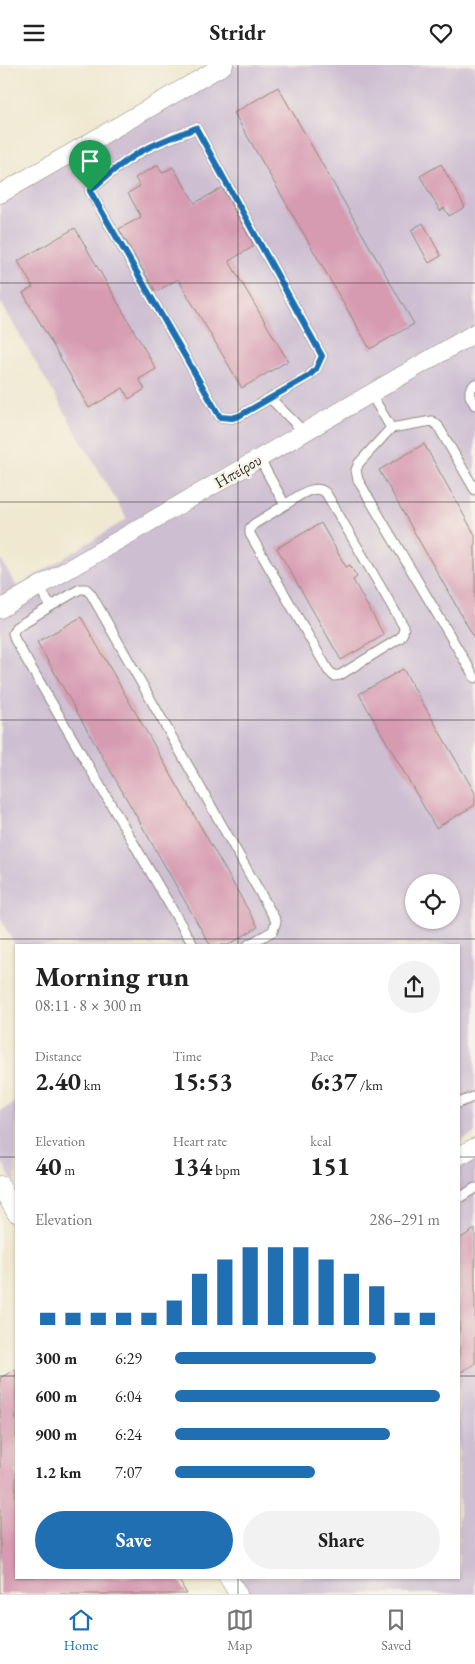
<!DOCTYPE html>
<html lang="en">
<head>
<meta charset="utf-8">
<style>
	:root { --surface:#fff; --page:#f2f2f2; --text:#222; --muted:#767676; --line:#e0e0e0; --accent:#1f6fb2 }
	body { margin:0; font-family:"EB Garamond",serif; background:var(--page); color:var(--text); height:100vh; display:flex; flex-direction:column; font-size:19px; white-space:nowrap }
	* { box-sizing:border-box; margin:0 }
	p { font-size:16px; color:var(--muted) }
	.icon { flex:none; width:28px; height:28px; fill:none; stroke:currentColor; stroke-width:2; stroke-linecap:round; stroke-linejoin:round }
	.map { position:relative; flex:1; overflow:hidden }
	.drawer { position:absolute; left:15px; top:879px; width:445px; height:635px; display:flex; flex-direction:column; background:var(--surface); border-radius:0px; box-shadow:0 1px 4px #0004 }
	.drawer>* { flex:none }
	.controls { position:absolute; left:405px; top:809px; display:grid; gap:10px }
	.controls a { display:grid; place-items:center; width:55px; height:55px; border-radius:50%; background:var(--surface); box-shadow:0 1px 4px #0004; font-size:25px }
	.pin { position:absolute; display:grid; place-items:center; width:42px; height:42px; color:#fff; margin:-51px -21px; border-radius:50% 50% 50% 0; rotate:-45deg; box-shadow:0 0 5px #0007 }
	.pin .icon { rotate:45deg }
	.round { display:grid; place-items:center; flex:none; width:52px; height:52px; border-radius:26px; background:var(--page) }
	.headline { display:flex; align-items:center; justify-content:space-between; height:85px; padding:0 20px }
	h1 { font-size:28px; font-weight:700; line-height:38px }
	.stats { display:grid; grid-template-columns:repeat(3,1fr); gap:8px; height:85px; padding:5px 20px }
	.stats div { display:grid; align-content:center }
	.stats b { font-size:25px; font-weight:700 }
	.stats small { font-size:14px; font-weight:400 }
	.stats p { font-size:14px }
	.chart { height:140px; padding:10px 20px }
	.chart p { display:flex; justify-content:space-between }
	.chart svg { width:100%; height:90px; margin-top:5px; stroke:var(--accent); stroke-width:6 }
	.button { display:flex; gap:10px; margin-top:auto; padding:10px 20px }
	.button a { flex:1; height:58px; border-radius:30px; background:var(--accent); color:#fff; font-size:20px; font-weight:700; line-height:58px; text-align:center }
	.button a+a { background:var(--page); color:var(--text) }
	ul { padding:0 20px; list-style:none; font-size:16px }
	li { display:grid; grid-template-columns:80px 60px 1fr; align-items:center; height:38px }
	li i { height:12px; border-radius:6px; background:var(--accent) }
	header { display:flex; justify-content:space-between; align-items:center; height:65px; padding:0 20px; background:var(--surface); font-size:22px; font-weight:700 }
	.tabs { display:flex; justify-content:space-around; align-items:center; height:70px; border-top:1px solid var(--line); background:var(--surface); font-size:14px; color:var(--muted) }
	.tabs a { display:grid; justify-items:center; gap:2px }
	.tabs .current { color:var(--accent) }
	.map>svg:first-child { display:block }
	.industrial { fill:#cdbed2; fill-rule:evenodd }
	.building { fill:#d69ab1 }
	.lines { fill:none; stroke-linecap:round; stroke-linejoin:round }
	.service-casing { stroke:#8e8a7e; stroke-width:11 }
	.minor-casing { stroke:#8e8a7e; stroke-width:19 }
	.service { stroke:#fff; stroke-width:9 }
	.minor { stroke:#fff; stroke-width:18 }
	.route-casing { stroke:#fff; stroke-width:10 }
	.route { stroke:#1f6fb2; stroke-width:6 }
	.grid { fill:none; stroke:#2b2b2b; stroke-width:1; stroke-opacity:0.55 }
	.labels { text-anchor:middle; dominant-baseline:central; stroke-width:5; stroke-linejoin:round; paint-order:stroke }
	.street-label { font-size:16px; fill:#2b2b2b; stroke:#f7f3e8 }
</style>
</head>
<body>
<header><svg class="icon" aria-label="menu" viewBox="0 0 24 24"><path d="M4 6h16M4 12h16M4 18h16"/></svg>Stridr<svg class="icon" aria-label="heart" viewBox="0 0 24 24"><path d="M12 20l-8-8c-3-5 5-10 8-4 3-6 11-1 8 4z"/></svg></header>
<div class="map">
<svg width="475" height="1529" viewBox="0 0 475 1529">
	<rect width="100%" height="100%" fill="#f7f3e8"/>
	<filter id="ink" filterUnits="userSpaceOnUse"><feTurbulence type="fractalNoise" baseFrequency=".02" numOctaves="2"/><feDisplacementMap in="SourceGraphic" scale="10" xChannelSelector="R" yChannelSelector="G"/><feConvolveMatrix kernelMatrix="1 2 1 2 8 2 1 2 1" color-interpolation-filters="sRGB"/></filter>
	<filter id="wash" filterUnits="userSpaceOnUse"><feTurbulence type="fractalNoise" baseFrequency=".0096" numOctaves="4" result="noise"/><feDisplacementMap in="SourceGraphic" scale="20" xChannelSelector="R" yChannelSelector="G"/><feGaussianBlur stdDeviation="1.12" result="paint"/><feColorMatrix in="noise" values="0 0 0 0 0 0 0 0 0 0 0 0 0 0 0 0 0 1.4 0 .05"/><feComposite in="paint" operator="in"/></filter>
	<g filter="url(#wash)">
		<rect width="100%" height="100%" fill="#f0e8d0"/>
		<g class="industrial">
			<path d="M230 0H475V1068L459 1077V880H16V882L0 853V493L17 522 127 454 0 236V133ZM414 818H451V855H414Z"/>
			<polygon points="16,1037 16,1123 0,1094 0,1046"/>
			<polygon points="475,1088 475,1529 247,1529 237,1513 459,1512 459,1098"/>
		</g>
		<g id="blocks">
			<g class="building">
				<polygon points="278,22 414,259 370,284 234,48"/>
				<polygon points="441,99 465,142 449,151 444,143 440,146 420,111"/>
				<polygon points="158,100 162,108 173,102 195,138 222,123 254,181 229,196 288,296 242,323 178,214 156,227 119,164 141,152 128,128 140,121 135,113"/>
				<polygon points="423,158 441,191 429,198 411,165"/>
				<polygon points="75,163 156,304 139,314 145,324 129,334 123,323 89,343 23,228 33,222 18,196"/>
				<polygon points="424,379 475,470 475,574 379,405"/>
				<polygon points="321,458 346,502 350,500 357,512 353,515 384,570 341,595 277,483"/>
				<polygon points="81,552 258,862 228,880 210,880 37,577"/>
				<polygon points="403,604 475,728 475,740 436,763 359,629"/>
				<polygon points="475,1164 475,1299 459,1308 459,1174"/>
				<polygon points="16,1304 16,1512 177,1512 187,1529 0,1529 0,1313"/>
			</g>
		</g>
	</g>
	<g filter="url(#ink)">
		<use href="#blocks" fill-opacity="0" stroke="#8e8a7e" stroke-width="1"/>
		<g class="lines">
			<defs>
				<g id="service">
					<path d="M196 63 322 291 316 304 309 311 239 351 232 353 220 352 90 126C104 113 119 100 136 90 154 78 176 71 196 63Z"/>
					<polyline points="475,319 470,325 470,331 475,340"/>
					<polyline points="371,329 391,363"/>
					<polyline points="271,334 304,367"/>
					<path d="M259 393 285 440 254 459 250 463V469L328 605 334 611 340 610 400 573 403 568 404 562 326 428C314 417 296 433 285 440"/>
					<polyline points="475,425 438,361 432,356 391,363 359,398 356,405 358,415 475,613"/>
					<polyline points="39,521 50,541"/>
					<polyline points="193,880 15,575 13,568 16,562 80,524 86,524 91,529 276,856 273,866 248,880"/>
					<polyline points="459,1038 475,1031"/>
					<polyline points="459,1133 475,1123"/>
				</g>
				<g id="minor">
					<polyline points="0,129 224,0"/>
					<polyline points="0,544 475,268"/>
					<polyline points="459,1091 475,1082"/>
					<polyline points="0,1120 16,1148"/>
					<polyline points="228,1512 238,1529"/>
				</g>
			</defs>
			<use href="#service" class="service-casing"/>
			<use href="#minor" class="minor-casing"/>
			<use href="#service" class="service"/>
			<use href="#minor" class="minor"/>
		</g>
	</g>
	<g class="lines" filter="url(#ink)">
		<defs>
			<path id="route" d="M196 63 322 291 316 304 309 311 239 351 232 353 220 352 90 126C104 113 119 100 135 90 154 78 176 71 196 63Z"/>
		</defs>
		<use href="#route" class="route-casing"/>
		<use href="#route" class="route"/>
	</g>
	<path class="grid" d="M238 0V880M0 218H475M0 437H475M0 655H475M0 874H475M0 1092H16M459 1092H475M0 1311H16M459 1311H475M238 1512V1529"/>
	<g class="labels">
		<g class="street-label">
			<text transform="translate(238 406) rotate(-30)">Ηπείρου</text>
		</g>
	</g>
</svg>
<div class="controls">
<a><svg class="icon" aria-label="locate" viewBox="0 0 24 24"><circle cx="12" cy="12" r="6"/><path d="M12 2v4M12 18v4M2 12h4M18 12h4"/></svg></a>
</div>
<div class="pin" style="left:90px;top:126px;background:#1e9e55"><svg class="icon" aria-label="arrive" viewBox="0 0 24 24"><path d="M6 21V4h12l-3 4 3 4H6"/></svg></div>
<section class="drawer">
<div class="headline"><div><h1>Morning run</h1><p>08:11 · 8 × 300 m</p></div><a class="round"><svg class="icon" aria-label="share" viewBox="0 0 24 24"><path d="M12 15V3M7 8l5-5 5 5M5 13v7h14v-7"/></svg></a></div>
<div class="stats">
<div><p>Distance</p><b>2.40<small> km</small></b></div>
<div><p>Time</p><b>15:53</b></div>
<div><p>Pace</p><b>6:37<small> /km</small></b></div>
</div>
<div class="stats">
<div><p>Elevation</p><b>40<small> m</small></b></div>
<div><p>Heart rate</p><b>134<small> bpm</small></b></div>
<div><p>kcal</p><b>151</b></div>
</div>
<div class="chart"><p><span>Elevation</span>286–291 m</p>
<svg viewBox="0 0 160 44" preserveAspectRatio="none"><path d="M5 44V38M15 44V38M25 44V38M35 44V38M45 44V38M55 44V32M65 44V19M75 44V12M85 44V6M95 44V6M105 44V6M115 44V12M125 44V19M135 44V25M145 44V38M155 44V38"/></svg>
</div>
<ul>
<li><b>300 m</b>6:29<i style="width:76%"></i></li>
<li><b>600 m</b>6:04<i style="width:100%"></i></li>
<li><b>900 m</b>6:24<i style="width:81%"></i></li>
<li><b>1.2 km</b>7:07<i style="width:53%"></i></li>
</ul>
<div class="button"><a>Save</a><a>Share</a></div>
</section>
</div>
<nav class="tabs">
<a class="current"><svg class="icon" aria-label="home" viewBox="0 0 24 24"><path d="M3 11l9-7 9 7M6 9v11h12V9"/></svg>Home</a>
<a><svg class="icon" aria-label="map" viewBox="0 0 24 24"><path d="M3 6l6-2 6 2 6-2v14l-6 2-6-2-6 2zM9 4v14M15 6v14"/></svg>Map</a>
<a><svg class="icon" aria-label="saved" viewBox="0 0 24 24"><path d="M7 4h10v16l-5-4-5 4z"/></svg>Saved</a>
</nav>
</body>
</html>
